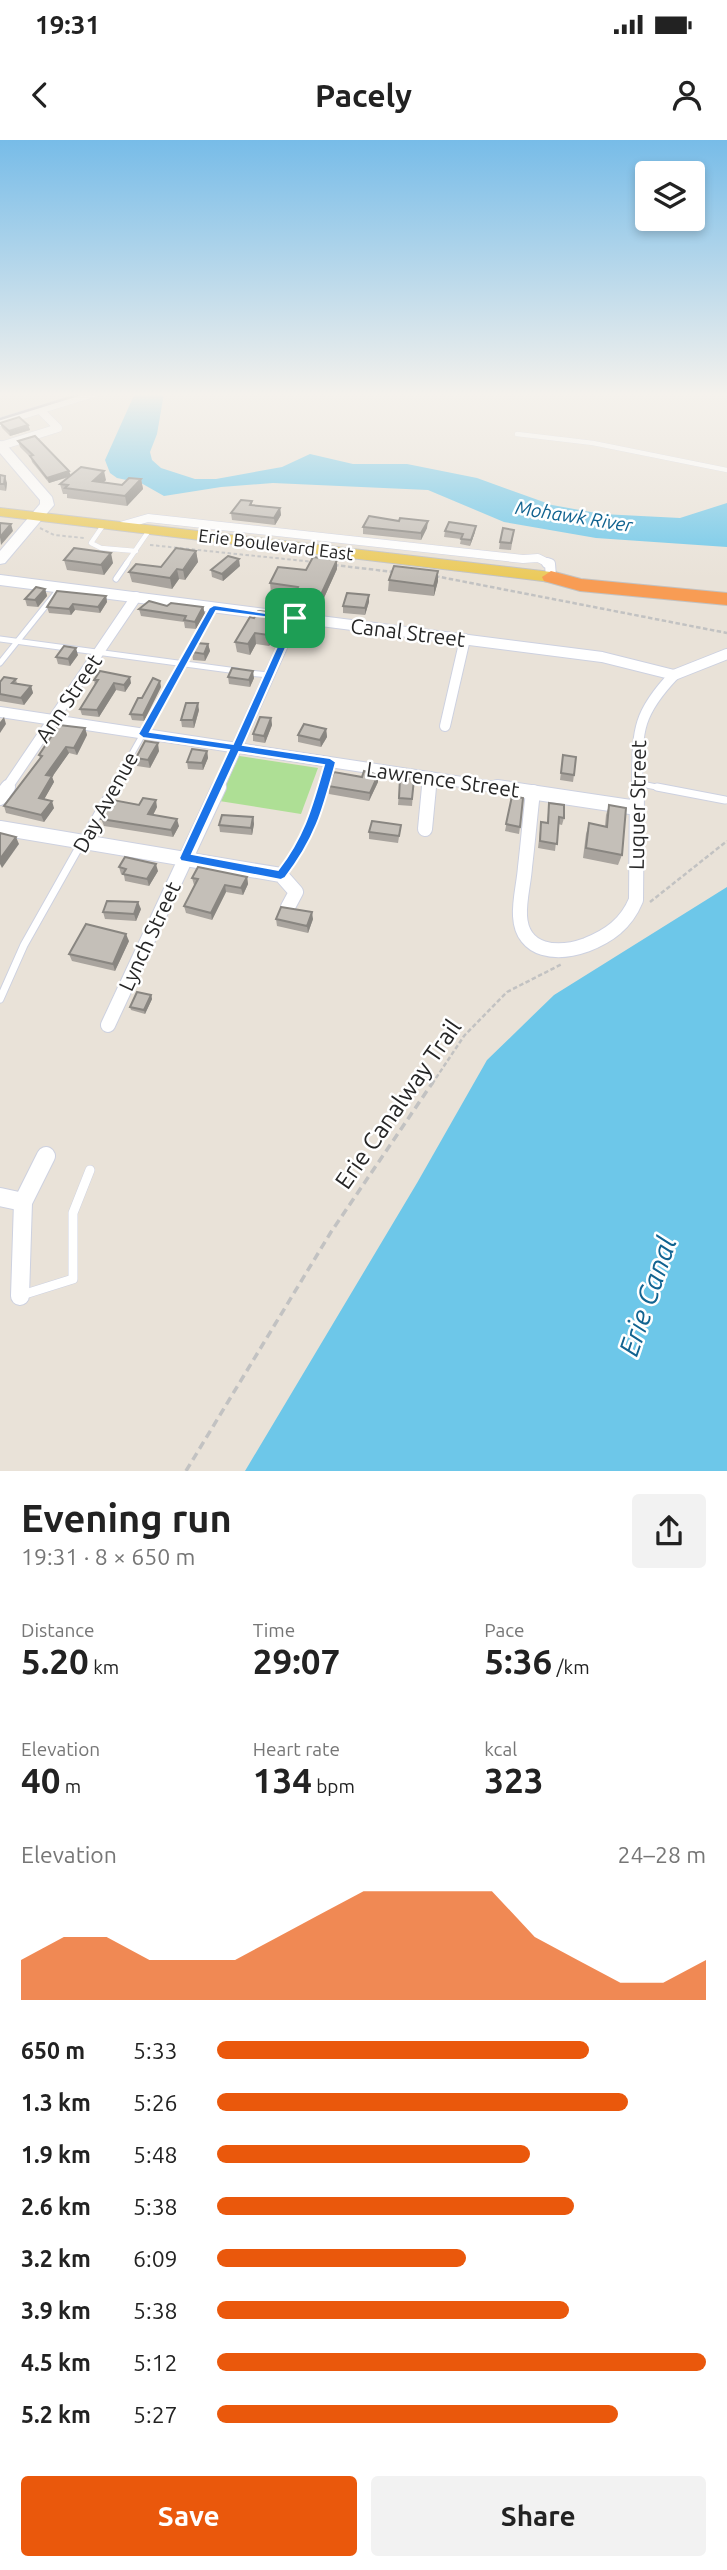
<!DOCTYPE html>
<html lang="en">
<head>
<meta charset="utf-8">
<style>
	:root { --surface:#fff; --page:#f2f2f2; --text:#222; --muted:#767676; --accent:#ea580c }
	body { margin:0; font-family:Ubuntu,sans-serif; background:var(--page); color:var(--text); height:100vh; display:flex; flex-direction:column; font-size:26px; white-space:nowrap }
	* { box-sizing:border-box; margin:0 }
	p { font-size:23px; color:var(--muted) }
	.icon { flex:none; width:38px; height:38px; fill:none; stroke:currentColor; stroke-width:2; stroke-linecap:round; stroke-linejoin:round }
	.map { position:relative; height:1331px; overflow:hidden }
	.sheet { display:flex; flex-direction:column; background:var(--surface); flex:1 }
	.sheet>* { flex:none }
	.tools { position:absolute; left:635px; top:21px; display:grid; gap:14px }
	.tools a { display:grid; place-items:center; width:70px; height:70px; border-radius:7px; background:var(--surface); box-shadow:0 4px 10px #0003; font-size:35px }
	.pin { position:absolute; display:grid; place-items:center; width:60px; height:60px; color:#fff; margin:-30px; border-radius:14px; box-shadow:0 4px 10px #0006 }
	.round { display:grid; place-items:center; flex:none; width:74px; height:74px; border-radius:7px; background:var(--page) }
	.overview { display:flex; align-items:center; justify-content:space-between; height:119px; padding:0 21px }
	h1 { font-size:38px; font-weight:700; line-height:52px }
	.stats { display:grid; grid-template-columns:repeat(3,1fr); gap:10px; height:119px; padding:7px 21px }
	.stats div { display:grid; align-content:center }
	.stats b { font-size:35px; font-weight:700 }
	.stats small { font-size:19px; font-weight:400 }
	.stats p { font-size:19px }
	.chart { height:196px; padding:14px 21px }
	.chart p { display:flex; justify-content:space-between }
	.chart svg { width:100%; height:126px; margin-top:7px; fill:var(--accent); opacity:.7 }
	.primary-button { display:flex; gap:14px; margin-top:auto; padding:14px 21px }
	.primary-button a { flex:1; height:80px; border-radius:7px; background:var(--accent); color:#fff; font-size:28px; font-weight:700; line-height:80px; text-align:center }
	.primary-button a+a { background:var(--page); color:var(--text) }
	ul { padding:0 21px; list-style:none; font-size:23px }
	li { display:grid; grid-template-columns:112px 84px 1fr; align-items:center; height:52px }
	li i { height:18px; border-radius:9px; background:var(--accent) }
	.status { display:flex; justify-content:space-between; align-items:center; height:49px; padding:0 35px; background:var(--surface); direction:ltr }
	.status svg { height:19px; fill:currentColor }
	header { display:flex; justify-content:space-between; align-items:center; height:91px; padding:0 21px; background:var(--surface); font-size:32px; font-weight:700 }
	.map>svg:first-child { display:block }
	.green { fill:#aedf95 }
	.water { fill:#6dc7e9 }
	.lines { fill:none; stroke-linecap:round; stroke-linejoin:round }
	.lane-far3-casing { stroke:#cdd1e0; stroke-width:5 }
	.lane-far2-casing { stroke:#cdd1e0; stroke-width:7 }
	.lane-far1-casing { stroke:#cdd1e0; stroke-width:9 }
	.lane-casing { stroke:#cdd1e0; stroke-width:10 }
	.street-far3-casing { stroke:#cdd1e0; stroke-width:9 }
	.street-far2-casing { stroke:#cdd1e0; stroke-width:12 }
	.street-far1-casing { stroke:#cdd1e0; stroke-width:16 }
	.street-casing { stroke:#cdd1e0; stroke-width:20 }
	.secondary-casing { stroke:#cdd1e0; stroke-width:2 }
	.primary-casing { stroke:#c2c2c2; stroke-width:2 }
	.highway-casing { stroke:#c2c2c2; stroke-width:2 }
	.path-far2 { stroke:#c2c2c2; stroke-width:2; stroke-dasharray:3.5 2.5; stroke-linecap:butt }
	.path-far1 { stroke:#c2c2c2; stroke-width:2.5; stroke-dasharray:4.5 2.5; stroke-linecap:butt }
	.path { stroke:#c2c2c2; stroke-width:3.5; stroke-dasharray:8 5; stroke-linecap:butt }
	.lane-far3 { stroke:#fff; stroke-width:4.5 }
	.lane-far2 { stroke:#fff; stroke-width:5 }
	.lane-far1 { stroke:#fff; stroke-width:7 }
	.lane { stroke:#fff; stroke-width:9 }
	.street-far3 { stroke:#fff; stroke-width:8 }
	.street-far2 { stroke:#fff; stroke-width:10 }
	.street-far1 { stroke:#fff; stroke-width:14 }
	.street { stroke:#fff; stroke-width:18 }
	.secondary { fill:#fff; fill-rule:evenodd }
	.primary { fill:#ebca5b; fill-rule:evenodd }
	.highway { fill:#f89c54; fill-rule:evenodd }
	.rail { stroke:#9b9eb1; stroke-width:2.5 }
	.wall { fill:#a9a49e }
	.shaded-wall { fill:#898681 }
	.building { fill:#c4bfb8; stroke:#898681; stroke-width:2 }
	.route { fill:#1a73e8; stroke:#fff; stroke-width:2; fill-rule:evenodd }
	.labels { text-anchor:middle; dominant-baseline:central; stroke-width:5; stroke-linejoin:round; paint-order:stroke }
	.far-street-label { font-size:18px; fill:#262626; stroke:#fff }
	.far-water-label { font-size:19px; font-style:italic; fill:#116390; stroke:#fff }
	.street-label { font-size:21px; fill:#262626; stroke:#fff }
	.near-street-label { font-size:24px; fill:#262626; stroke:#fff }
	.near-water-label { font-size:28px; font-style:italic; fill:#116390; stroke:#fff }
</style>
</head>
<body>
<div class="status"><b>19:31</b><svg viewBox="0 0 49 12"><path d="M0 12V9h3v3zM5 12V6h3v6zM10 12V3h3v9zM15 12V0h3v12zM26 1h20v11H26zM47 4h2v5h-2z"/></svg></div>
<header><svg class="icon" aria-label="back" viewBox="0 0 24 24"><path d="M15 5l-7 7 7 7"/></svg>Pacely<svg class="icon" aria-label="person" viewBox="0 0 24 24"><circle cx="12" cy="8" r="4"/><path d="M4 21q1-7 8-7t8 7"/></svg></header>
<div class="map">
<svg width="727" height="1331" viewBox="0 0 727 1331">
	<rect width="100%" height="100%" fill="#e9e2d8"/>
	<polygon class="green" points="233,615 318,628 301,674 213,660"/>
	<g class="water">
		<polygon points="135,253 164,253 157,294 150,312 152,320 161,328 195,339 216,339 282,327 310,314 353,324 407,324 477,338 552,365 602,374 680,378 727,363 727,407 596,398 504,382 428,350 273,343 221,347 164,356 141,343 117,338 110,333 105,320"/>
		<polygon points="727,747 727,1331 245,1331 417,1043 487,920 554,855"/>
	</g>
	<g class="lines">
		<defs>
			<g id="lane-far3">
				<polyline points="517,294 593,303 727,330"/>
				<polyline points="104,384 91,403 101,408 136,411"/>
				<polyline points="126,424 150,389"/>
			</g>
			<g id="lane-far2">
				<polyline points="116,439 127,423"/>
				<polyline points="0,499 237,531"/>
				<polyline points="0,523 60,448"/>
				<polyline points="248,533 269,535"/>
				<polyline points="637,643 666,649"/>
				<polyline points="112,649 214,468"/>
				<polyline points="324,649 330,622"/>
			</g>
			<g id="lane-far1">
				<polyline points="657,647 725,660"/>
				<polyline points="281,735 306,695 324,647"/>
				<polyline points="0,859 24,805 113,647"/>
			</g>
			<polyline id="lane" points="22,1155 73,1139 73,1073 90,1030"/>
			<g id="street-far3">
				<polyline points="0,282 94,253"/>
				<polyline points="1,306 58,288 40,270"/>
				<polyline points="120,386 148,378 523,419 538,418 550,424"/>
			</g>
			<g id="street-far2">
				<polyline points="547,423 550,424 551,437"/>
				<polyline points="0,440 602,517 674,535 727,514"/>
				<polyline points="0,572 508,649"/>
				<polyline points="445,586 465,499"/>
				<polyline points="6,649 136,457"/>
				<polyline points="218,649 295,478"/>
				<polyline points="429,649 430,637"/>
				<path d="M637 649C638 594 634 577 674 535"/>
			</g>
			<g id="street-far1">
				<polyline points="497,647 637,668"/>
				<path d="M533 652C530 677 528 702 525 727 524 743 519 760 520 776 522 813 558 815 586 805 609 796 626 784 636 760L637 647"/>
				<polyline points="0,658 8,647"/>
				<polyline points="0,688 281,735 296,752 288,767"/>
				<polyline points="425,689 429,647"/>
				<polyline points="108,885 219,647"/>
			</g>
			<g id="street">
				<polyline points="0,1057 23,1062"/>
				<polyline points="20,1156 23,1062 46,1016"/>
			</g>
			<polygon id="secondary" points="0,301 4,302 52,357 54,365 5,423 0,424 0,411 40,364 40,360 0,313"/>
			<polygon id="primary" points="0,368 551,432 559,437 551,442 0,376"/>
			<polygon id="highway" points="551,431 581,439 727,453 727,465 580,451 544,441 542,437"/>
		</defs>
		<use href="#lane-far3" class="lane-far3-casing"/>
		<use href="#lane-far2" class="lane-far2-casing"/>
		<use href="#lane-far1" class="lane-far1-casing"/>
		<use href="#lane" class="lane-casing"/>
		<use href="#street-far3" class="street-far3-casing"/>
		<use href="#street-far2" class="street-far2-casing"/>
		<use href="#street-far1" class="street-far1-casing"/>
		<use href="#street" class="street-casing"/>
		<use href="#secondary" class="secondary-casing"/>
		<use href="#primary" class="primary-casing"/>
		<use href="#highway" class="highway-casing"/>
		<g class="path-far2">
			<polyline points="40,388 54,395 84,398"/>
			<polyline points="150,405 314,422"/>
		</g>
		<g class="path-far1">
			<polyline points="334,425 394,432"/>
			<polyline points="435,436 727,493"/>
			<polyline points="650,762 727,701"/>
			<polyline points="432,944 464,896 507,852 562,824"/>
		</g>
		<polyline class="path" points="186,1331 331,1092 433,942"/>
		<use href="#lane-far3" class="lane-far3"/>
		<use href="#lane-far2" class="lane-far2"/>
		<use href="#lane-far1" class="lane-far1"/>
		<use href="#lane" class="lane"/>
		<use href="#street-far3" class="street-far3"/>
		<use href="#street-far2" class="street-far2"/>
		<use href="#street-far1" class="street-far1"/>
		<use href="#street" class="street"/>
		<use href="#secondary" class="secondary"/>
		<use href="#primary" class="primary"/>
		<use href="#highway" class="highway"/>
		<polyline class="rail" points="0,279 84,253"/>
	</g>
	<g class="wall">
		<polygon points="0,283 28,285 30,290 10,296 2,288"/>
		<polygon points="18,301 71,336 106,340 104,342 122,345 141,339 143,349 127,366 67,358 67,354 63,354 60,344 69,337 49,343 32,322 31,318 20,307"/>
		<polygon points="0,335 7,343 6,351 0,350"/>
		<polygon points="252,361 252,365 280,368 281,375 275,385 232,380 231,373"/>
		<polygon points="363,387 427,388 421,400 363,394"/>
		<polygon points="514,390 511,410 499,409 500,402"/>
		<polygon points="445,391 475,392 470,406 460,404 461,399 444,397"/>
		<polygon points="196,411 198,422 185,440 179,439 172,449 132,442 129,432 161,427"/>
		<polygon points="64,420 113,423 104,435 67,430"/>
		<polygon points="337,420 337,429 318,471 293,468 293,458 294,456 271,453 270,443"/>
		<polygon points="240,426 223,441 212,437 211,430"/>
		<polygon points="389,440 438,441 434,456 388,451"/>
		<polygon points="45,449 47,456 38,467 27,466 25,459"/>
		<polygon points="106,456 107,462 100,473 75,470 71,475 49,473 47,467"/>
		<polygon points="369,462 365,475 343,473 343,466"/>
		<polygon points="167,466 203,467 205,474 196,489 185,488 184,482 141,476 139,469"/>
		<polygon points="254,478 281,484 269,506 256,504 250,515 237,512 235,502"/>
		<polygon points="208,504 210,511 205,521 193,520 192,512"/>
		<polygon points="78,515 70,526 58,524 56,517"/>
		<polygon points="228,537 254,538 250,547 229,544"/>
		<polygon points="16,539 17,544 31,546 33,553 24,565 0,561 0,542"/>
		<polygon points="94,540 131,543 125,552 116,550 99,577 82,575 80,569 95,545"/>
		<polygon points="161,547 144,581 132,580 130,574"/>
		<polygon points="199,570 194,588 182,587 181,580"/>
		<polygon points="271,578 272,585 265,603 253,601 253,594"/>
		<polygon points="85,588 87,595 77,615 69,613 52,637 54,642 44,659 54,668 44,682 6,673 4,666 40,618 39,615"/>
		<polygon points="326,589 327,597 321,607 298,602 298,595"/>
		<polygon points="159,611 150,628 137,626 136,618"/>
		<polygon points="207,611 208,618 203,630 188,629 187,622"/>
		<polygon points="563,615 574,635 573,642 560,640"/>
		<polygon points="400,638 414,639 412,666 398,665"/>
		<polygon points="378,642 369,661 329,654 328,646"/>
		<polygon points="512,656 520,687 519,694 505,691"/>
		<polygon points="549,663 564,678 562,685 558,684 555,711 538,708 541,682 547,683"/>
		<polygon points="609,665 622,715 618,725 583,718 586,694 589,683 605,686 606,675"/>
		<polygon points="157,667 153,675 179,686 173,697 104,686 101,679"/>
		<polygon points="253,677 254,684 252,695 220,692 219,685"/>
		<polygon points="401,685 398,703 369,699 369,692"/>
		<polygon points="119,727 158,731 149,746 125,741 124,735 121,734"/>
		<polygon points="247,737 248,744 243,755 226,752 212,780 186,773 184,766 195,745 194,745 192,738"/>
		<polygon points="141,769 136,781 105,779 103,772"/>
		<polygon points="276,779 313,779 308,793 277,786"/>
		<polygon points="129,801 115,831 72,821 69,814"/>
		<polygon points="151,855 152,859 145,874 131,870 130,867"/>
	</g>
	<g class="shaded-wall">
		<polygon points="28,285 30,290 10,296 9,291"/>
		<polygon points="69,331 71,336 49,343 47,338"/>
		<polygon points="104,331 106,340 96,350 93,341"/>
		<polygon points="5,336 7,343 6,351 4,344"/>
		<polygon points="141,339 143,349 127,366 125,356"/>
		<polygon points="280,368 281,375 275,385 274,378"/>
		<polygon points="428,381 427,388 421,400 421,393"/>
		<polygon points="11,384 13,391 1,405 0,397"/>
		<polygon points="476,386 475,392 470,406 471,400"/>
		<polygon points="196,411 198,422 185,440 183,430"/>
		<polygon points="111,413 113,423 104,435 101,425"/>
		<polygon points="239,419 240,426 223,441 222,434"/>
		<polygon points="337,420 337,429 318,471 318,461"/>
		<polygon points="177,429 179,439 172,449 170,438"/>
		<polygon points="438,431 438,441 434,456 434,446"/>
		<polygon points="45,449 47,456 38,467 35,460"/>
		<polygon points="369,455 369,462 365,475 365,468"/>
		<polygon points="106,456 107,462 100,473 98,467"/>
		<polygon points="73,464 75,470 71,475 69,469"/>
		<polygon points="203,467 205,474 196,489 195,482"/>
		<polygon points="280,473 281,484 269,506 268,495"/>
		<polygon points="255,493 256,504 250,515 248,504"/>
		<polygon points="208,504 210,511 205,521 204,514"/>
		<polygon points="76,508 78,515 70,526 68,519"/>
		<polygon points="253,531 254,538 250,547 249,540"/>
		<polygon points="130,537 131,543 125,552 124,545"/>
		<polygon points="160,541 161,547 144,581 143,575"/>
		<polygon points="114,543 116,550 99,577 97,570"/>
		<polygon points="31,546 33,553 24,565 21,558"/>
		<polygon points="198,563 199,570 194,588 193,580"/>
		<polygon points="4,577 6,584 0,593 0,582"/>
		<polygon points="271,578 272,585 265,603 264,596"/>
		<polygon points="85,588 87,595 77,615 74,608"/>
		<polygon points="326,589 327,597 321,607 320,600"/>
		<polygon points="158,603 159,611 150,628 148,620"/>
		<polygon points="66,607 69,613 52,637 54,642 41,665 39,658 46,635"/>
		<polygon points="207,611 208,618 203,630 202,623"/>
		<polygon points="378,635 378,642 369,661 370,653"/>
		<polygon points="156,660 157,667 150,681 148,674"/>
		<polygon points="52,661 54,668 44,682 41,675"/>
		<polygon points="253,677 254,684 252,695 251,688"/>
		<polygon points="177,679 179,686 173,697 171,690"/>
		<polygon points="16,697 19,704 2,728 0,724 0,719"/>
		<polygon points="156,724 158,731 149,746 147,739"/>
		<polygon points="247,737 248,744 243,755 241,748"/>
		<polygon points="225,745 226,752 212,780 211,773"/>
		<polygon points="138,762 141,769 136,781 134,774"/>
		<polygon points="312,772 313,779 308,793 307,786"/>
		<polygon points="126,794 129,801 115,831 113,824"/>
		<polygon points="151,855 152,859 145,874 144,870"/>
	</g>
	<g class="building">
		<polygon points="19,277 28,285 9,291 0,283"/>
		<polygon points="35,296 69,331 47,338 30,316 33,315 18,301"/>
		<polygon points="81,327 104,331 93,341 122,345 129,338 141,339 125,356 65,348 68,345 60,344"/>
		<polygon points="0,335 5,336 4,344 0,344"/>
		<polygon points="241,360 252,361 250,365 280,368 274,378 231,373"/>
		<polygon points="369,376 399,381 400,378 428,381 421,393 363,387"/>
		<polygon points="449,382 476,386 471,400 461,399 463,394 445,391"/>
		<polygon points="0,383 11,384 0,397"/>
		<polygon points="503,388 514,390 511,403 500,402"/>
		<polygon points="74,408 111,413 101,425 64,420"/>
		<polygon points="176,408 196,411 183,430 177,429 170,438 129,432 136,424 161,427"/>
		<polygon points="228,416 239,419 222,434 211,430"/>
		<polygon points="313,417 337,420 318,461 293,458 298,447 270,443 278,427 306,430"/>
		<polygon points="394,426 438,431 434,446 389,440"/>
		<polygon points="36,447 45,449 35,460 25,459"/>
		<polygon points="57,451 106,456 98,467 73,464 69,469 47,467"/>
		<polygon points="347,453 369,455 365,468 343,466"/>
		<polygon points="149,461 167,466 171,463 203,467 195,482 184,480 186,476 139,469"/>
		<polygon points="258,471 280,473 268,495 255,493 248,504 235,502 250,477 254,478"/>
		<polygon points="196,503 208,504 204,514 192,512"/>
		<polygon points="64,506 76,508 68,519 56,517"/>
		<polygon points="232,528 253,531 249,540 228,537"/>
		<polygon points="100,531 130,537 124,545 114,543 97,570 80,569 98,540 94,540"/>
		<polygon points="4,537 16,539 12,543 31,546 21,558 0,554 0,542"/>
		<polygon points="153,538 160,541 143,575 130,574 138,558 142,558"/>
		<polygon points="186,563 198,563 193,580 181,580"/>
		<polygon points="260,577 271,578 264,596 253,594"/>
		<polygon points="304,584 326,589 320,600 298,595"/>
		<polygon points="59,585 85,588 74,608 66,607 46,635 52,636 39,658 52,661 41,675 4,666 42,616 39,615"/>
		<polygon points="145,601 158,603 148,620 136,618"/>
		<polygon points="192,609 207,611 202,623 187,622"/>
		<polygon points="563,615 576,617 574,635 561,633"/>
		<polygon points="364,631 378,635 370,653 328,646 334,632 362,637"/>
		<polygon points="400,638 414,639 412,659 399,658"/>
		<polygon points="512,656 523,658 520,687 506,684"/>
		<polygon points="143,658 156,660 148,674 177,679 171,690 101,679 113,660 139,665"/>
		<polygon points="549,663 564,665 564,678 559,677 557,704 540,701 541,682 548,683"/>
		<polygon points="609,665 626,668 622,715 586,708 589,683 607,687"/>
		<polygon points="222,675 253,677 251,688 219,685"/>
		<polygon points="372,681 401,685 399,696 369,692"/>
		<polygon points="0,693 16,697 0,719"/>
		<polygon points="125,717 156,724 147,739 123,734 126,729 119,727"/>
		<polygon points="198,727 247,737 241,748 225,745 211,773 184,766 198,739 192,738"/>
		<polygon points="107,761 138,762 134,774 103,772"/>
		<polygon points="281,767 312,772 307,786 276,779"/>
		<polygon points="86,784 126,794 113,824 69,814"/>
		<polygon points="137,852 151,855 144,870 130,867"/>
	</g>
	<linearGradient id="sky" x2="0" y2="1"><stop stop-color="#77bce8"/><stop offset="0.58" stop-color="#f5f2ed"/><stop offset="1" stop-color="#f5f2ed" stop-opacity="0"/></linearGradient>
	<rect width="727" height="439" fill="url(#sky)"/>
	<path class="route" d="M214 465 299 478 243 605 330 618 336 622C323 670 316 698 285 738L281 740 181 721 179 718 229 610 143 598 138 594 209 468ZM216 471 289 480 233 604 150 592ZM239 612 324 625C312 666 305 695 278 730L192 714Z"/>
	<g class="labels">
		<g class="far-street-label">
			<text transform="translate(276 404) rotate(7)">Erie Boulevard East</text>
		</g>
		<g class="far-water-label">
			<text transform="translate(574 376) rotate(9)">Mohawk River</text>
		</g>
		<g class="street-label">
			<text transform="translate(408 492) rotate(7)">Canal Street</text>
			<text transform="translate(68 558) rotate(-56)">Ann Street</text>
			<text transform="translate(443 639) rotate(8)">Lawrence Street</text>
			<text transform="translate(105 662) rotate(-61)">Day Avenue</text>
			<text transform="translate(637 665) rotate(-89)">Luquer Street</text>
			<text transform="translate(149 796) rotate(-65)">Lynch Street</text>
		</g>
		<g class="near-street-label">
			<text transform="translate(398 964) rotate(-55)">Erie Canalway Trail</text>
		</g>
		<g class="near-water-label">
			<text transform="translate(647 1156) rotate(-71)">Erie Canal</text>
		</g>
	</g>
</svg>
<div class="tools">
<a><svg class="icon" aria-label="layers" viewBox="0 0 24 24"><path d="M12 4l9 5-9 5-9-5zM3 14l9 5 9-5"/></svg></a>
</div>
<div class="pin" style="left:295px;top:478px;background:#1e9e55"><svg class="icon" aria-label="arrive" viewBox="0 0 24 24"><path d="M6 21V4h12l-3 4 3 4H6"/></svg></div>
</div>
<section class="sheet">
<div class="overview"><div><h1>Evening run</h1><p>19:31 · 8 × 650 m</p></div><a class="round"><svg class="icon" aria-label="share" viewBox="0 0 24 24"><path d="M12 15V3M7 8l5-5 5 5M5 13v7h14v-7"/></svg></a></div>
<div class="stats">
<div><p>Distance</p><b>5.20<small> km</small></b></div>
<div><p>Time</p><b>29:07</b></div>
<div><p>Pace</p><b>5:36<small> /km</small></b></div>
</div>
<div class="stats">
<div><p>Elevation</p><b>40<small> m</small></b></div>
<div><p>Heart rate</p><b>134<small> bpm</small></b></div>
<div><p>kcal</p><b>323</b></div>
</div>
<div class="chart"><p><span>Elevation</span>24–28 m</p>
<svg viewBox="0 0 160 44" preserveAspectRatio="none"><path d="M0 44V30L10 22L20 22L30 30L40 30L50 30L60 22L70 14L80 6L90 6L100 6L110 6L120 22L130 30L140 38L150 38L160 30V44z"/></svg>
</div>
<ul>
<li><b>650 m</b>5:33<i style="width:76%"></i></li>
<li><b>1.3 km</b>5:26<i style="width:84%"></i></li>
<li><b>1.9 km</b>5:48<i style="width:64%"></i></li>
<li><b>2.6 km</b>5:38<i style="width:73%"></i></li>
<li><b>3.2 km</b>6:09<i style="width:51%"></i></li>
<li><b>3.9 km</b>5:38<i style="width:72%"></i></li>
<li><b>4.5 km</b>5:12<i style="width:100%"></i></li>
<li><b>5.2 km</b>5:27<i style="width:82%"></i></li>
</ul>
<div class="primary-button"><a>Save</a><a>Share</a></div>
</section>
</body>
</html>
